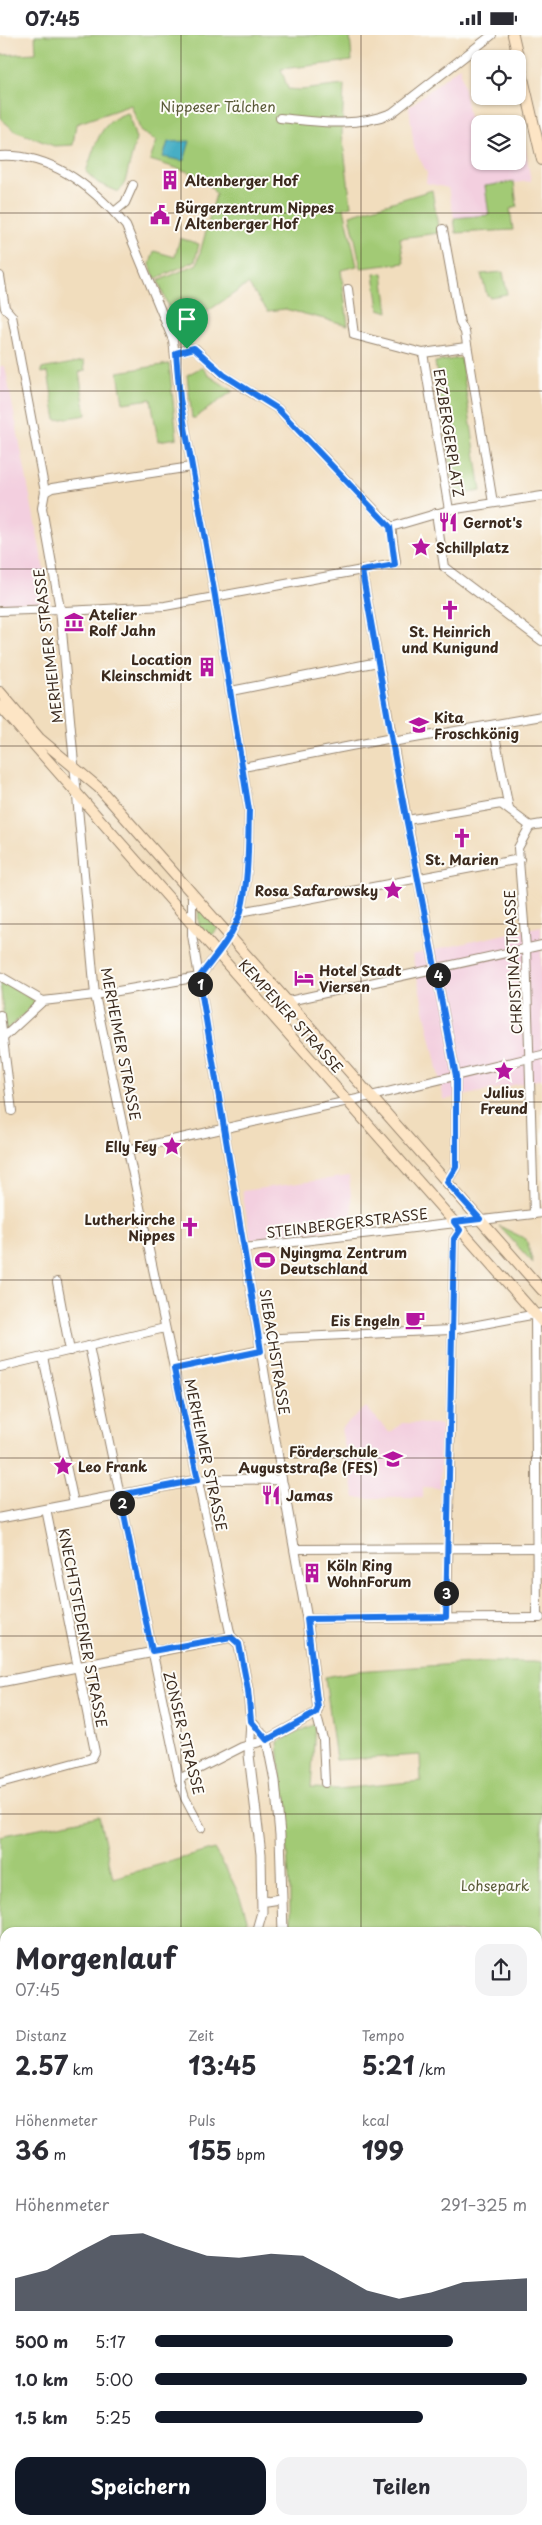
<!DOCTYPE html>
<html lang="de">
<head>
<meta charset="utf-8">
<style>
	:root { --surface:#fff; --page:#f2f2f3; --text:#2b2b33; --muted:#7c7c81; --accent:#111827 }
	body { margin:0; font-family:"Playpen Sans",sans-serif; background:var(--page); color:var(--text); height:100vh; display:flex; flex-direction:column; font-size:19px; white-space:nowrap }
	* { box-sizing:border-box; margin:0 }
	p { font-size:16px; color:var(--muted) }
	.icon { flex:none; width:28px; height:28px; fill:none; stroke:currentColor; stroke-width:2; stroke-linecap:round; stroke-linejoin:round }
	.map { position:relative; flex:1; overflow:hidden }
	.details { position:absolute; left:0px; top:1892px; width:542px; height:598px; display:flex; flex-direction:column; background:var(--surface); border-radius:15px 15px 0 0; box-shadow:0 1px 4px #0004 }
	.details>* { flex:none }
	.controls { position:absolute; left:471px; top:15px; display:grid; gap:10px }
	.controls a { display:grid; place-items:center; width:55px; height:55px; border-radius:10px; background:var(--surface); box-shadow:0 1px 4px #0004; font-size:25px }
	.pin { position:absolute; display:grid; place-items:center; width:42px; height:42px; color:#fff; margin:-51px -21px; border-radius:50% 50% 50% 0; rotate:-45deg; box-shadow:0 0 5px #0007 }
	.pin .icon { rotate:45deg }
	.km { position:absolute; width:25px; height:25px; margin:-12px; border-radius:50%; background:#222; color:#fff; font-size:14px; line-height:25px; text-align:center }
	.round { display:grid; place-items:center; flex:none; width:52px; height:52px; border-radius:15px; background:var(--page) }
	.summary { display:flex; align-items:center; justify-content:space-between; height:85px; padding:0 15px }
	h1 { font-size:28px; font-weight:700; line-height:38px }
	.figures { display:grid; grid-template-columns:repeat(3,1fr); gap:8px; height:85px; padding:5px 15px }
	.figures div { display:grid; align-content:center }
	.figures b { font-size:25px; font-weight:700 }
	.figures small { font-size:14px; font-weight:400 }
	.figures p { font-size:14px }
	.chart { height:140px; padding:10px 15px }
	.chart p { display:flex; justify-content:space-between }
	.chart svg { width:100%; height:90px; margin-top:5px; fill:var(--accent); opacity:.7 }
	.button { display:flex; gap:10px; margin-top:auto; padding:10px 15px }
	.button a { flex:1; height:58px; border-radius:15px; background:var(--accent); color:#fff; font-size:20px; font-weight:700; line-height:58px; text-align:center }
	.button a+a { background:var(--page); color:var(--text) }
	ul { padding:0 15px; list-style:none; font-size:16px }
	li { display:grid; grid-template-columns:80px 60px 1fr; align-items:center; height:38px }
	li i { height:12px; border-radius:6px; background:var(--accent) }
	.status { display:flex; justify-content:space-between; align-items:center; height:35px; padding:0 25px; background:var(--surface); direction:ltr }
	.status svg { height:14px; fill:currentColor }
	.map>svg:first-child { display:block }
	.built { fill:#f3cfdf }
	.industrial { fill:#cfbdce }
	.green { fill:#a2ca75; stroke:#6e7a4a }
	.water { fill:#46aec5; stroke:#406c72 }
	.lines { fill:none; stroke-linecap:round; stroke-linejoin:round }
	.minor-casing { stroke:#96846e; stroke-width:10 }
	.tertiary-casing { stroke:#96846e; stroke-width:11 }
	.secondary-casing { stroke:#96846e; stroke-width:12 }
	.primary-casing { stroke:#96846e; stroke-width:14 }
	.minor { stroke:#fff; stroke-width:8 }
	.tertiary { stroke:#fff; stroke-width:9 }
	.secondary { stroke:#fde5c5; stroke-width:10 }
	.primary { stroke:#fbbe6e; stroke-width:11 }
	.rail-casing { stroke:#3b2a1e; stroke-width:4.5 }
	.rail { stroke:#fdfcf7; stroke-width:2.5; stroke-dasharray:8; stroke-linecap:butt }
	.route-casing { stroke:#fff; stroke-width:10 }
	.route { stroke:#1a73e8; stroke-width:6 }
	.grid { fill:none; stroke:#3b2a1e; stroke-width:1; stroke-opacity:0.55 }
	.labels { text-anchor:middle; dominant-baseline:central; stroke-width:4; stroke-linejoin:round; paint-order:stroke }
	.park-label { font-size:14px; fill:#5a5a38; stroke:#fdfcf7 }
	.poi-label { font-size:14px; font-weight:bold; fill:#3b2a1e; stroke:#fdfcf7; text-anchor:start }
	.street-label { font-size:14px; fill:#3b2a1e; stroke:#fdfcf7 }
</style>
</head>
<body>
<div class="status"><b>07:45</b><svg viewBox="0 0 49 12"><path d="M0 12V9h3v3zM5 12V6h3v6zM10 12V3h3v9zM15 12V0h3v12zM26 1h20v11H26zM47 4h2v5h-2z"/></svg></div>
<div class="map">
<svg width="542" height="2490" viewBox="0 0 542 2490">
	<rect width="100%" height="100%" fill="#fdfcf7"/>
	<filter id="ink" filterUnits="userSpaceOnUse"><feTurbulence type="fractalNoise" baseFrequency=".02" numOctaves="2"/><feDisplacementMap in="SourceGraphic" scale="10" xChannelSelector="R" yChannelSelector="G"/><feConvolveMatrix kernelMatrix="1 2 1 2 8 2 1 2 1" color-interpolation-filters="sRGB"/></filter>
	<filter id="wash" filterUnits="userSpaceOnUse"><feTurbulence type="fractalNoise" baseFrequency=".0096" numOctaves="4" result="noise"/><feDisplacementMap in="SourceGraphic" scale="20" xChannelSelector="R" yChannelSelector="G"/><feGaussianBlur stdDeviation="1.12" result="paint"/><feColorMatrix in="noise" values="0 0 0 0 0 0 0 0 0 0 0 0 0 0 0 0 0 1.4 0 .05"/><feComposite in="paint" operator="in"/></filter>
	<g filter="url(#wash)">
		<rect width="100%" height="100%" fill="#f1ddbd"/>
		<g class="built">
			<polygon points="460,31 469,83 488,84 487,89 480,89 480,126 518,126 518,100 523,100 531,146 486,151 489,181 454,183 448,153 426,148 427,138 414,113 409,72"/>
			<polygon points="0,331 5,331 50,566 0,568"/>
			<polygon points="541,891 542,1044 444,1065 412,920"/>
			<polygon points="349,1141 354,1192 251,1205 242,1156"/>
			<polygon points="366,1372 390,1398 402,1388 441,1389 440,1453 423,1452 423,1463 355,1463 341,1394"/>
		</g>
		<g class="industrial">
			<polygon points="0,2192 5,2193 5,2251 0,2249"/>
			<polygon points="0,2321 5,2322 5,2485 353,2485 356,2490 0,2490"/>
		</g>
		<g class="green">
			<polygon points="35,0 350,0 352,26 281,34 288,54 301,55 344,50 342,98 351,171 344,173 357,231 341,235 348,290 285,274 268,276 248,249 205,278 206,281 191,291 194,295 180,302 158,246 197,229 216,159 202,141 150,125 157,106 141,97 131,70 76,89 73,110 54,111 15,96 1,84 0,20 36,18"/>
			<path d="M128 78 136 104 125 147 119 157 98 148 86 137C95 112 99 85 128 78Z"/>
			<polygon points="514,147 517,172 510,174 513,195 456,198 454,183 489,180 485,151"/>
			<polygon points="432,155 439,198 400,203 404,228 361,233 350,180"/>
			<polygon points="180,203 199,209 195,226 155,244 150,229 154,216 175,222"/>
			<polygon points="503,237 507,259 490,262 487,260 481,239"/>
			<polygon points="383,238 388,277 379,274 374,239"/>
			<polygon points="461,323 481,456 455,460 435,327"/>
			<polygon points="84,326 85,336 79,337 86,380 56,385 48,337 42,338 41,334"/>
			<polygon points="169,329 177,403 158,406 151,364 123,368 118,337"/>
			<polygon points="202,332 208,340 233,356 195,383 192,383 187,340"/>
			<polygon points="198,870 218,893 209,904 199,892"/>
			<polygon points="0,944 37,967 5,996 0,946"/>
			<polygon points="499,1191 526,1204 533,1228"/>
			<polygon points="484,1627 542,1627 542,1937 538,1939 538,1898 290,1897 290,1855 278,1707 315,1689 311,1753 338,1754 421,1746 420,1720 336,1725 325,1642 357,1636"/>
			<path d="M99 1781 113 1843 214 1814C232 1843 243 1863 250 1897L5 1898V2147L0 2146V1801Z"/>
			<polygon points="5,2281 5,2322 0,2321 0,2284"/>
		</g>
		<polygon class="water" points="190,106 184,126 163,122 168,107"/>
	</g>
	<g filter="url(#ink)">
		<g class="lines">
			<defs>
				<g id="minor">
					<path d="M280 83C319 87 355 93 392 78L492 0"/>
					<path d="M0 121C52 118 94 153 126 191L173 305 180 364 215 561 249 775C248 808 249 844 241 876 235 898 213 925 199 942L95 960 43 966"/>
					<polyline points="114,177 125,168 133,150"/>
					<polyline points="443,194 460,288 465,297 493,468"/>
					<polyline points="0,241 5,273 12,281 45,457 42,473 60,574 95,960 231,1602"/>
					<polyline points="348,254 354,300 423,318 466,312"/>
					<polyline points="175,318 191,313 196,314 223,340 278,374 391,492"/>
					<polyline points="423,318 449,475"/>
					<polyline points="45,457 52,453 191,432"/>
					<polyline points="436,478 444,532 542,606"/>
					<polyline points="391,492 449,475 542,461"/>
					<polyline points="362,536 407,785 456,1041 456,1132 447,1147"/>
					<polyline points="0,576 60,574 65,576 165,571 395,529 396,527 391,492"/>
					<polyline points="231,656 378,627"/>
					<polyline points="493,690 509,774"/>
					<polyline points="392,707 542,681"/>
					<polyline points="243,732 392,703"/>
					<polyline points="407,785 501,769 530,791"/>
					<polyline points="530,791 518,813 526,913 534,1179"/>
					<polyline points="530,791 542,789"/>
					<polyline points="192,860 192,900 283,1450"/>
					<polyline points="240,877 520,824"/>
					<polyline points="0,941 43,966"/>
					<polyline points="289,966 542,910"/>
					<polyline points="0,980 12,1076"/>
					<polyline points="2,1004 43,966"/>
					<polyline points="127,1115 371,1061 542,1020"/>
					<polyline points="244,1213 542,1178"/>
					<polyline points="57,1247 70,1316"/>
					<polyline points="535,1280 537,1583"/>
					<polyline points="259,1304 451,1295 542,1278"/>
					<polyline points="89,1311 179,1744 185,1763 201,1793"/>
					<polyline points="43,1322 74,1468"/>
					<polyline points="0,1332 165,1293"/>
					<polyline points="174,1333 261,1315"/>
					<polyline points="295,1514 540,1513"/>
					<polyline points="447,1583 454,1204 460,1195"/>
					<polyline points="307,1584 540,1583"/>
					<polyline points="316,1678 323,1704 325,1748"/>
					<polyline points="179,1744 242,1712 267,1705"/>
					<polyline points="0,1748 92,1723 95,1717 46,1474"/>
					<polyline points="538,2005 542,2003"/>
					<polyline points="538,2129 542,2127"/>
					<polyline points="538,2249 542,2247"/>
					<polyline points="538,2378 542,2375"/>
					<polyline points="6,2490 15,2485"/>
				</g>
				<g id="tertiary">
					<polyline points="0,1483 198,1445 266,1444 277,1445 283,1450 307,1584 318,1673 316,1678 267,1705"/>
					<polyline points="0,1647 231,1602 239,1609 248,1655 251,1686 249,1720 261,1819 262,1877 256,1898"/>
					<polyline points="251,1686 267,1705 275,1746 280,1800 283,1898"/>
					<polyline points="262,1864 267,1866 280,1864"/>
					<polyline points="0,2154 5,2155"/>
					<polyline points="420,2485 423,2490"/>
				</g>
				<g id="secondary">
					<polyline points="513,0 542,125"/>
					<polyline points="0,657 39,703 99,753 542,1255"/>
					<polyline points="0,671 542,1287"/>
				</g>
				<g id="primary">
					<polyline points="538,1961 542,1959"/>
					<polyline points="538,1978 542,1976"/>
					<polyline points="0,2265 5,2262"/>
				</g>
			</defs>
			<use href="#minor" class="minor-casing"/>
			<use href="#tertiary" class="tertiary-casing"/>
			<use href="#secondary" class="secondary-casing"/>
			<use href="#primary" class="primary-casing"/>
			<use href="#minor" class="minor"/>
			<use href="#tertiary" class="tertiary"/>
			<use href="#secondary" class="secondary"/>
			<use href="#primary" class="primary"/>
			<defs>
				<g id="rail">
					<polyline points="0,2180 5,2182"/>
					<polyline points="0,2202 5,2203"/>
					<polyline points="0,2228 5,2230"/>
					<polyline points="0,2238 5,2240"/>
					<polyline points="0,2325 5,2325"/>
					<polyline points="305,2485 309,2490"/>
					<polyline points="321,2485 325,2490"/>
					<polyline points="348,2485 350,2490"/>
				</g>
			</defs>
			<use href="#rail" class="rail-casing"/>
			<use href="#rail" class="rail"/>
		</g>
	</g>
	<g class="lines" filter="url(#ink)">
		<defs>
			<path id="route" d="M194 313 224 340 278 374 390 492 395 530 362 536 399 746 456 1041V1132L447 1147 480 1184 454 1187 460 1195 454 1204 446 1582 307 1584 318 1673 316 1678 267 1705 251 1686 248 1655 239 1609 231 1602 152 1616 120 1460 198 1445 174 1334 261 1316 199 942C214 923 234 900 241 876 249 844 248 808 249 775L215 561 180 364 176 318Z"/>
		</defs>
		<use href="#route" class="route-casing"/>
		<use href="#route" class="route"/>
	</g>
	<path class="grid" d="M181 0V1898M361 0V1898M0 178H542M0 356H542M0 534H542M0 711H542M0 889H542M0 1067H542M0 1245H542M0 1423H542M0 1601H542M0 1779H542M0 1956H5M538 1956H542M0 2134H5M538 2134H542M0 2312H5M538 2312H542M181 2485V2490M361 2485V2490"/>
	<defs>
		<symbol id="building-bare" viewBox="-9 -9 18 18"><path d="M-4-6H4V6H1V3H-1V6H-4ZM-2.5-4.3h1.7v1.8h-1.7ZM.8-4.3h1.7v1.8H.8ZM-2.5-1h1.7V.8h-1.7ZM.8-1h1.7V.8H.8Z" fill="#b5179e" stroke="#fdfcf7" stroke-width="2.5" paint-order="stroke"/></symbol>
		<symbol id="civic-bare" viewBox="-9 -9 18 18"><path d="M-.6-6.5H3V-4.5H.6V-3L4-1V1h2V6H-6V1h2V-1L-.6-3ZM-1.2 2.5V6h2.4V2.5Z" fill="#b5179e" stroke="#fdfcf7" stroke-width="2.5" paint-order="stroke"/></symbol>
		<symbol id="restaurant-bare" viewBox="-9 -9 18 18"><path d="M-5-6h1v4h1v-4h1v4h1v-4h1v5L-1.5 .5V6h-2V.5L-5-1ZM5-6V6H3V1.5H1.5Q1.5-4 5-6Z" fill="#b5179e" stroke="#fdfcf7" stroke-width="2.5" paint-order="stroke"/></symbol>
		<symbol id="sight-bare" viewBox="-9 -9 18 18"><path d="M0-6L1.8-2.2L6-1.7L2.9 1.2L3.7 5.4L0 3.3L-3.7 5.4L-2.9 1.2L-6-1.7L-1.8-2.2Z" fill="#b5179e" stroke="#fdfcf7" stroke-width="2.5" paint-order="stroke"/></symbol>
		<symbol id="church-bare" viewBox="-9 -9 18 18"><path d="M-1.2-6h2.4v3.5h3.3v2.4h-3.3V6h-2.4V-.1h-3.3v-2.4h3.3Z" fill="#b5179e" stroke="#fdfcf7" stroke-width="2.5" paint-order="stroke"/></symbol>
		<symbol id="museum-bare" viewBox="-9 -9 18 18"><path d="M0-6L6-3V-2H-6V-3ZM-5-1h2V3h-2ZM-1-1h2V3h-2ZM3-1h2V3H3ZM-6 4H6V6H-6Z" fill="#b5179e" stroke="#fdfcf7" stroke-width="2.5" paint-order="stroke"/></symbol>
		<symbol id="school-bare" viewBox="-9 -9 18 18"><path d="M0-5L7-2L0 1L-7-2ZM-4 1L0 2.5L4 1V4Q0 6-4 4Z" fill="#b5179e" stroke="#fdfcf7" stroke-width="2.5" paint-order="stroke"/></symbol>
		<symbol id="hotel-bare" viewBox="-9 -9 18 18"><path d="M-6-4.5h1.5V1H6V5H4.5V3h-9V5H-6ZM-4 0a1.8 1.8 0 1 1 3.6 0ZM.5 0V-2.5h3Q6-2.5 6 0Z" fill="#b5179e" stroke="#fdfcf7" stroke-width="2.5" paint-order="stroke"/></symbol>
		<symbol id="stadium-bare" viewBox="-9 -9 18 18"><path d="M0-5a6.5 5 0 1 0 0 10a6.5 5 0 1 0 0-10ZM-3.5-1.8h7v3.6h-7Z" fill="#b5179e" stroke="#fdfcf7" stroke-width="2.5" paint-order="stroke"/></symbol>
		<symbol id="cafe-bare" viewBox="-9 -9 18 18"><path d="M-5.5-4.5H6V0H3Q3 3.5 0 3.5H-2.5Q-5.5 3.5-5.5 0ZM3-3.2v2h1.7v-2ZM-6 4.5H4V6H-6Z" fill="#b5179e" stroke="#fdfcf7" stroke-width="2.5" paint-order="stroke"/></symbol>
	</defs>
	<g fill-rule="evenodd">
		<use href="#building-bare" x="156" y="131" width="28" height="28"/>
		<use href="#civic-bare" x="146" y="166" width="28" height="28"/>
		<use href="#restaurant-bare" x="434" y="473" width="28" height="28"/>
		<use href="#sight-bare" x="407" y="498" width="28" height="28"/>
		<use href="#church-bare" x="436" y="561" width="28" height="28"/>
		<use href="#museum-bare" x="60" y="573" width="28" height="28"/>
		<use href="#building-bare" x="193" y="618" width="28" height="28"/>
		<use href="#school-bare" x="405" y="676" width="28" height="28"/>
		<use href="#church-bare" x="448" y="789" width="28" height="28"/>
		<use href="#sight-bare" x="379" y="841" width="28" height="28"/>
		<use href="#hotel-bare" x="290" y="929" width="28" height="28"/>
		<use href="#sight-bare" x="490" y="1022" width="28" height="28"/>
		<use href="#sight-bare" x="158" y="1097" width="28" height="28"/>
		<use href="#church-bare" x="176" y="1178" width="28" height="28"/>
		<use href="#stadium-bare" x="251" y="1211" width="28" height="28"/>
		<use href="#cafe-bare" x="401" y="1271" width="28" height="28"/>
		<use href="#school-bare" x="379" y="1410" width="28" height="28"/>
		<use href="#sight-bare" x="49" y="1417" width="28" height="28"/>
		<use href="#restaurant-bare" x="257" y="1446" width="28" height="28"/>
		<use href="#building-bare" x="298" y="1524" width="28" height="28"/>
	</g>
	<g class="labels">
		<g class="park-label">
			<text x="218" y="71">Nippeser Tälchen</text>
			<text x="495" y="1850">Lohsepark</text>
		</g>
		<g class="poi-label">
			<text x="185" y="145">Altenberger Hof</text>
			<text x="175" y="172">Bürgerzentrum Nippes<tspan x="175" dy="16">/ Altenberger Hof</tspan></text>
			<text x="463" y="487">Gernot's</text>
			<text x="436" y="512">Schillplatz</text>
			<text x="89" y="579">Atelier<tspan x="89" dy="16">Rolf Jahn</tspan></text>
			<text x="450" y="596" text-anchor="middle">St. Heinrich<tspan x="450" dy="16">und Kunigund</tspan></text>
			<text x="192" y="624" text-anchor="end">Location<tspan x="192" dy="16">Kleinschmidt</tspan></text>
			<text x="434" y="682">Kita<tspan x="434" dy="16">Froschkönig</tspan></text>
			<text x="462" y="824" text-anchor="middle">St. Marien</text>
			<text x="378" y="855" text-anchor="end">Rosa Safarowsky</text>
			<text x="319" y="935">Hotel Stadt<tspan x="319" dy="16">Viersen</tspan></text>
			<text x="504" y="1057" text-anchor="middle">Julius<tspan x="504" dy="16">Freund</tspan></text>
			<text x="157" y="1111" text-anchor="end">Elly Fey</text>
			<text x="175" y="1184" text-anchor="end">Lutherkirche<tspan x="175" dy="16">Nippes</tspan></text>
			<text x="280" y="1217">Nyingma Zentrum<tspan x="280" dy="16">Deutschland</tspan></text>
			<text x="400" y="1285" text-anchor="end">Eis Engeln</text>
			<text x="378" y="1416" text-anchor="end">Förderschule<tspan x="378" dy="16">Auguststraße (FES)</tspan></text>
			<text x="78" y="1431">Leo Frank</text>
			<text x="286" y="1460">Jamas</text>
			<text x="327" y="1530">Köln Ring<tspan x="327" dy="16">WohnForum</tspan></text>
		</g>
		<g class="street-label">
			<text transform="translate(449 398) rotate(81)">ERZBERGERPLATZ</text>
			<text transform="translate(48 611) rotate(-97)">MERHEIMER STRASSE</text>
			<text transform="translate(513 927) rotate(-93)">CHRISTINASTRASSE</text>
			<text transform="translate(291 981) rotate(48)">KEMPENER STRASSE</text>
			<text transform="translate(121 1009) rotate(79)">MERHEIMER STRASSE</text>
			<text transform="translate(347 1188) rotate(-7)">STEINBERGERSTRASSE</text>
			<text transform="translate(275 1317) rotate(81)">SIEBACHSTRASSE</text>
			<text transform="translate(206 1420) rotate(78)">MERHEIMER STRASSE</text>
			<text transform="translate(83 1593) rotate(79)">KNECHTSTEDENER STRASSE</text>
			<text transform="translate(184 1698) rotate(76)">ZONSER STRASSE</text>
		</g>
	</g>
</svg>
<div class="controls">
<a><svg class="icon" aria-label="locate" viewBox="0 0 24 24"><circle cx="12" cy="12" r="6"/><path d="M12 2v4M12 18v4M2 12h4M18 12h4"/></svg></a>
<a><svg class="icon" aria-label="layers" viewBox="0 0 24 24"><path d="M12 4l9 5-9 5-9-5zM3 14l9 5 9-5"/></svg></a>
</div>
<div class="pin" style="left:187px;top:314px;background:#1e9e55"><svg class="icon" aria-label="arrive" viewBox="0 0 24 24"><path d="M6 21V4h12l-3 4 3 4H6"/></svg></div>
<b class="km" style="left:200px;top:949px">1</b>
<b class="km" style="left:122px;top:1468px">2</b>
<b class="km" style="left:446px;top:1558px">3</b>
<b class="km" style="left:438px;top:940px">4</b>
<section class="details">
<div class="summary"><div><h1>Morgenlauf</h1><p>07:45</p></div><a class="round"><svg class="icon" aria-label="share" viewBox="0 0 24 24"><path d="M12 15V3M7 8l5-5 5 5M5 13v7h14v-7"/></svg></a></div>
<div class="figures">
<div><p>Distanz</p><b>2.57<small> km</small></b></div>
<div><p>Zeit</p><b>13:45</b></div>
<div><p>Tempo</p><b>5:21<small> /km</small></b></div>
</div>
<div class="figures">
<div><p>Höhenmeter</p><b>36<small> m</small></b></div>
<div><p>Puls</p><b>155<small> bpm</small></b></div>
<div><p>kcal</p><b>199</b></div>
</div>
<div class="chart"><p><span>Höhenmeter</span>291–325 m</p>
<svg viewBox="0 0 160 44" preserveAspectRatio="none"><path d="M0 44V28L10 24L20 15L30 7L40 6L50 12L60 17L70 18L80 16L90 17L100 25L110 34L120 38L130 35L140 30L150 29L160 28V44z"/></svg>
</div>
<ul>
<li><b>500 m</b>5:17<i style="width:80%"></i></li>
<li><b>1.0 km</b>5:00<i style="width:100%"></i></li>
<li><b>1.5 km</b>5:25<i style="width:72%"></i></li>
</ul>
<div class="button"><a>Speichern</a><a>Teilen</a></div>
</section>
</div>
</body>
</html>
